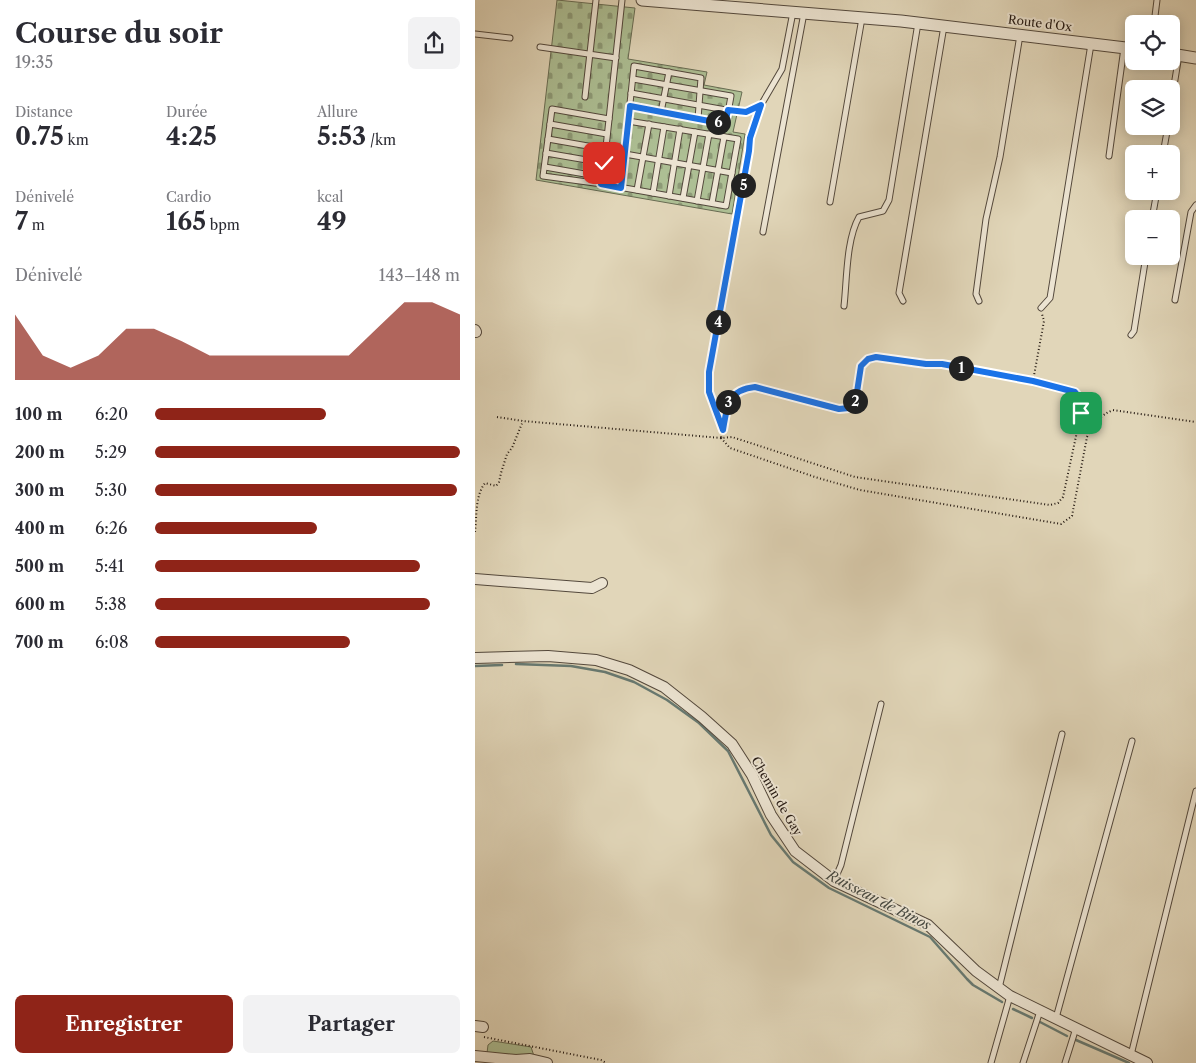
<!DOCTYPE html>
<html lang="fr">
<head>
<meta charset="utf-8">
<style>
	:root { --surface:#fff; --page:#f2f2f3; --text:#2b2b33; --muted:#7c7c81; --accent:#8f2418 }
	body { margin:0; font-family:"Libre Caslon Text",serif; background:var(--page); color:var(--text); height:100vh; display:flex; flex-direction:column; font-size:19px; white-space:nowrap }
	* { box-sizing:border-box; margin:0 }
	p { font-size:16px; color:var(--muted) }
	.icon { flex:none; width:28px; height:28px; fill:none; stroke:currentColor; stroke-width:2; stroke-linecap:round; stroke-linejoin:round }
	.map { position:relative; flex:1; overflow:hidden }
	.details { display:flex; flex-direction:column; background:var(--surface); width:475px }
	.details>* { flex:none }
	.fabs { position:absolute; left:650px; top:15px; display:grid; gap:10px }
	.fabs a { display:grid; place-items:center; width:55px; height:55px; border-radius:8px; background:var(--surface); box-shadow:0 2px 12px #0003; font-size:25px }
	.pin { position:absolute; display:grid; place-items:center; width:42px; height:42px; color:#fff; margin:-21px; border-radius:10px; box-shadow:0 2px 8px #0006 }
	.km { position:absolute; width:25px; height:25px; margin:-12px; border-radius:50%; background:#222; color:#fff; font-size:14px; line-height:25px; text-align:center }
	.round { display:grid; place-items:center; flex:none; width:52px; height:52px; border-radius:8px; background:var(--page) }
	.summary { display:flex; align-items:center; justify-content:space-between; height:85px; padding:0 15px }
	h1 { font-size:28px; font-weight:700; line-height:38px }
	.figures { display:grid; grid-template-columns:repeat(3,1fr); gap:8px; height:85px; padding:5px 15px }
	.figures div { display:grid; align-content:center }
	.figures b { font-size:25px; font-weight:700 }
	.figures small { font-size:14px; font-weight:400 }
	.figures p { font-size:14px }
	.chart { height:140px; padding:10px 15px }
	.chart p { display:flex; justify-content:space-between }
	.chart svg { width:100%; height:90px; margin-top:5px; fill:var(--accent); opacity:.7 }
	.action { display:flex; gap:10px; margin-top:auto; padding:10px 15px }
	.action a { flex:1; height:58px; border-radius:8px; background:var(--accent); color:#fff; font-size:20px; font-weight:700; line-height:58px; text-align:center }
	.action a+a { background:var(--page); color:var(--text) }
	ul { padding:0 15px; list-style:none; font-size:16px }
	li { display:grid; grid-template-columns:80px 60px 1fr; align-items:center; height:38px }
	li i { height:12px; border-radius:6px; background:var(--accent) }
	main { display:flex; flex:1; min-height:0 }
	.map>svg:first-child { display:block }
	.green { fill:#adbf94; stroke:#686c53 }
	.cemetery { fill:url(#cemetery-stones); stroke:#686c53 }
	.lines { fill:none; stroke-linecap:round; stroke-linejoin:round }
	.stream { stroke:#677971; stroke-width:2.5 }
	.service-casing { stroke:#53483c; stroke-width:7 }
	.minor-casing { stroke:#53483c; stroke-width:12 }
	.tertiary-casing { stroke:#53483c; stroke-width:13 }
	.path { stroke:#241912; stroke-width:2; stroke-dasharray:1 2.5; stroke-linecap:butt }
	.service { stroke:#ece4d2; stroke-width:5 }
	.minor { stroke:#ece4d2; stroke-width:10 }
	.tertiary { stroke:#ece4d2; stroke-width:11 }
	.route-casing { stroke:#fff; stroke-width:10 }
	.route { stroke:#1a73e8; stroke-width:6 }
	.labels { text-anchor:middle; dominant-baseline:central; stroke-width:4; stroke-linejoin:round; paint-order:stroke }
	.street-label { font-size:12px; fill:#241912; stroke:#ece4d2 }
	.water-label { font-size:14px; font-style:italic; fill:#464942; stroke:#ece4d2 }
</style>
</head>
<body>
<main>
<section class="details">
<div class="summary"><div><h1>Course du soir</h1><p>19:35</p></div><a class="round"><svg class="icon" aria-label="share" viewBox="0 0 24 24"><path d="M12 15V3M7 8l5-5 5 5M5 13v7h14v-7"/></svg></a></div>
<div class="figures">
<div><p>Distance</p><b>0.75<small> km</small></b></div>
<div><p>Durée</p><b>4:25</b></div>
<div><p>Allure</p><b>5:53<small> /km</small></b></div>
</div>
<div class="figures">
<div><p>Dénivelé</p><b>7<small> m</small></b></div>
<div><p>Cardio</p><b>165<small> bpm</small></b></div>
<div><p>kcal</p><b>49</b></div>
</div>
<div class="chart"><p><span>Dénivelé</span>143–148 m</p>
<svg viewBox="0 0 160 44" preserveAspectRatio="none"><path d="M0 44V12L10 32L20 38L30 32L40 19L50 19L60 25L70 32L80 32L90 32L100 32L110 32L120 32L130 19L140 6L150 6L160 12V44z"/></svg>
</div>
<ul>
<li><b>100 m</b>6:20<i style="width:56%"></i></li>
<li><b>200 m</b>5:29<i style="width:100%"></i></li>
<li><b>300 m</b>5:30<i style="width:99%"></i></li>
<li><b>400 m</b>6:26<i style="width:53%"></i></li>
<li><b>500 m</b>5:41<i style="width:87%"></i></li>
<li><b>600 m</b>5:38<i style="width:90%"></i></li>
<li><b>700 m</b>6:08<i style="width:64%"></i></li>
</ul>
<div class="action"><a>Enregistrer</a><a>Partager</a></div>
</section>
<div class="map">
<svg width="721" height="1063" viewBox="0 0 721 1063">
	<defs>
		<pattern id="cemetery-stones" width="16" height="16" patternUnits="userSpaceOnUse" patternTransform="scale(1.25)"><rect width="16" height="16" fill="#adbf94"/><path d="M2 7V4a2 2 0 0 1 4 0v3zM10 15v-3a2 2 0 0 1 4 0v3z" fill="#8d9a77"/></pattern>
	</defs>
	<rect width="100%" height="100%" fill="#e1d6b9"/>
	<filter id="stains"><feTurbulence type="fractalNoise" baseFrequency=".004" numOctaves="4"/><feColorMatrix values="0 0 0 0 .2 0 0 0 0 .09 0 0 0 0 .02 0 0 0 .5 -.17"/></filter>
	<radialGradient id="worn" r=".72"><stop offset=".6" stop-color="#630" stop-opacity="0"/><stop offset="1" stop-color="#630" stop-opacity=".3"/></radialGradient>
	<polygon class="green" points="18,1041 56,1047 59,1056 12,1053 13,1045"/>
	<polygon class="cemetery" points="82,0 160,8 153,59 232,72 229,85 267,92 258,132 270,134 257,214 61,180"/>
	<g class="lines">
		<g class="stream">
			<polyline points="41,664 96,666 130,672 159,682 192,700 224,723 253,751 296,835 318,862 354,888 455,937 492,979 498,985 527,1002"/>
			<polyline points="0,666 27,665"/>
			<polyline points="538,1009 557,1018"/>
			<polyline points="565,1022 592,1036"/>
			<polyline points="601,1040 654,1063"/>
		</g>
		<defs>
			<g id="service">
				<polyline points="679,24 682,0"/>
				<polyline points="0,34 35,38"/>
				<polyline points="65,47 141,58"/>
				<polyline points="156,93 262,112 271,112 286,105 307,69 318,12"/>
				<polyline points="110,97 121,0"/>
				<polyline points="696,104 704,55"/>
				<polyline points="155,106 251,124 256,96 158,79"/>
				<polyline points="186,112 194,72"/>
				<polyline points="134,119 77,109 68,176 127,184 251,206 263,139 153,121"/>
				<polyline points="75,124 132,134"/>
				<polyline points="73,139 130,149"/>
				<polyline points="71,153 129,163"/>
				<polyline points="150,154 257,173"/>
				<polyline points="688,154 693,126"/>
				<polyline points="634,156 649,48"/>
				<polyline points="70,167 127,177"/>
				<polyline points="127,184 147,0"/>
				<polyline points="146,187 159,66 226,78 223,119"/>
				<polyline points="162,190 174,124"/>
				<polyline points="178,193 189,127"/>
				<polyline points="194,196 205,129"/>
				<polyline points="208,198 220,132"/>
				<polyline points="222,201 234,134"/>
				<polyline points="355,202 387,18"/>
				<polyline points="237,203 249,137"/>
				<polyline points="677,219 682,191"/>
				<polyline points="288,232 329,13"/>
				<polyline points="700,300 716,212 721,205"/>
				<polyline points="428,301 424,293 469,26"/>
				<polyline points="504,301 501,294 511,219 525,157 545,35"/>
				<path d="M369 306C372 280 371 240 384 217L408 211 414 200 443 23"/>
				<polyline points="566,308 575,298 616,44"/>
				<polyline points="656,335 659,331 671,256"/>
				<polyline points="359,881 366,865 406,704"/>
				<polyline points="524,988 587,734"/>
				<polyline points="581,1018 657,741"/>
				<polyline points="656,1055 721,791"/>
				<polyline points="516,1063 535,996"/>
				<polyline points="548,1063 565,1011"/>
				<polyline points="590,1063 601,1028"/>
			</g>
			<g id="minor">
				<polyline points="0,330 1,332"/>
				<polyline points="0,579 117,588 127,583"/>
				<polyline points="0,658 73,656 121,660 154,670 189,687 227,717 257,744 277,775 296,815 320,851 359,881 453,925 501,971 535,996 672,1063"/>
				<polyline points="0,1026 8,1027"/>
				<polyline points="0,1056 41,1060 55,1059 72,1063"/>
			</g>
			<g id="tertiary">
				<polyline points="167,0 426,21 659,49"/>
				<polyline points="696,54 721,58"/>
			</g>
		</defs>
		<use href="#service" class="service-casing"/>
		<use href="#minor" class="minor-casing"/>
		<use href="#tertiary" class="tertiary-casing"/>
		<g class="path">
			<polyline points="558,381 569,321 567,314"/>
			<path d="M22 417 48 421 246 438 257 437 380 477 575 505 583 503 588 497 606 413 604 397 600 392 558 381 467 364H451L401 357 393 359 386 366 379 405 375 409H364L280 387C248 391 253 415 246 438"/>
			<polyline points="248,428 234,392 234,373 274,151 275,138 283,115"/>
			<path d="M246 438 255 448 340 477 385 490 586 524 597 516 612 437C618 424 624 416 638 410L721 422"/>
			<path d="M0 532C2 515 0 496 10 483L21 486 24 482 26 473 32 454 37 448 48 421"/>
			<polyline points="9,1037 126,1060 131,1063"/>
		</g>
		<use href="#service" class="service"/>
		<use href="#minor" class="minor"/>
		<use href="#tertiary" class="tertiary"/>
	</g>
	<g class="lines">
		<defs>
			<path id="route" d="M129 163 126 184 146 188 155 106 250 124 253 110 271 112 286 105 275 138 274 151 234 372V392L248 430C252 407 252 390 280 387L364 409 374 408 380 405 386 366 393 359 401 357 451 364H467L558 381 600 392 604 397 606 413"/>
		</defs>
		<use href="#route" class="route-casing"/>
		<use href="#route" class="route"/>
	</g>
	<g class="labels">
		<g class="street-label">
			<text transform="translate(565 23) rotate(7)">Route d'Ox</text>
			<text transform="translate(302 796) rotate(60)">Chemin de Gay</text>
		</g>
		<g class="water-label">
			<text transform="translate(404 900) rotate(27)">Ruisseau de Binos</text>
		</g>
	</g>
	<rect width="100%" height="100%" filter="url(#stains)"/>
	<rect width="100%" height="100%" fill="url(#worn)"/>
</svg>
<div class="fabs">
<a><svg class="icon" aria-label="locate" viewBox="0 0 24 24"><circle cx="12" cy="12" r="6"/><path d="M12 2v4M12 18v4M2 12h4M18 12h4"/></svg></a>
<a><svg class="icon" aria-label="layers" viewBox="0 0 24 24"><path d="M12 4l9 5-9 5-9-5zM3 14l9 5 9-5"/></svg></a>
<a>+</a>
<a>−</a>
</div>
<div class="pin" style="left:606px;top:413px;background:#1e9e55"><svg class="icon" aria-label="arrive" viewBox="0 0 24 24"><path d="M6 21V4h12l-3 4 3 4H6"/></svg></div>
<div class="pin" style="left:129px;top:163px;background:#d93025"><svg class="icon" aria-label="check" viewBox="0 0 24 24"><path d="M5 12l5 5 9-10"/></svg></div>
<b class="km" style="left:486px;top:368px">1</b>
<b class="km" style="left:380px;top:401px">2</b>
<b class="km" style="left:253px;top:402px">3</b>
<b class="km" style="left:243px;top:322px">4</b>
<b class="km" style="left:268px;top:185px">5</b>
<b class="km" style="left:243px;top:122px">6</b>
</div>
</main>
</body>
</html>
